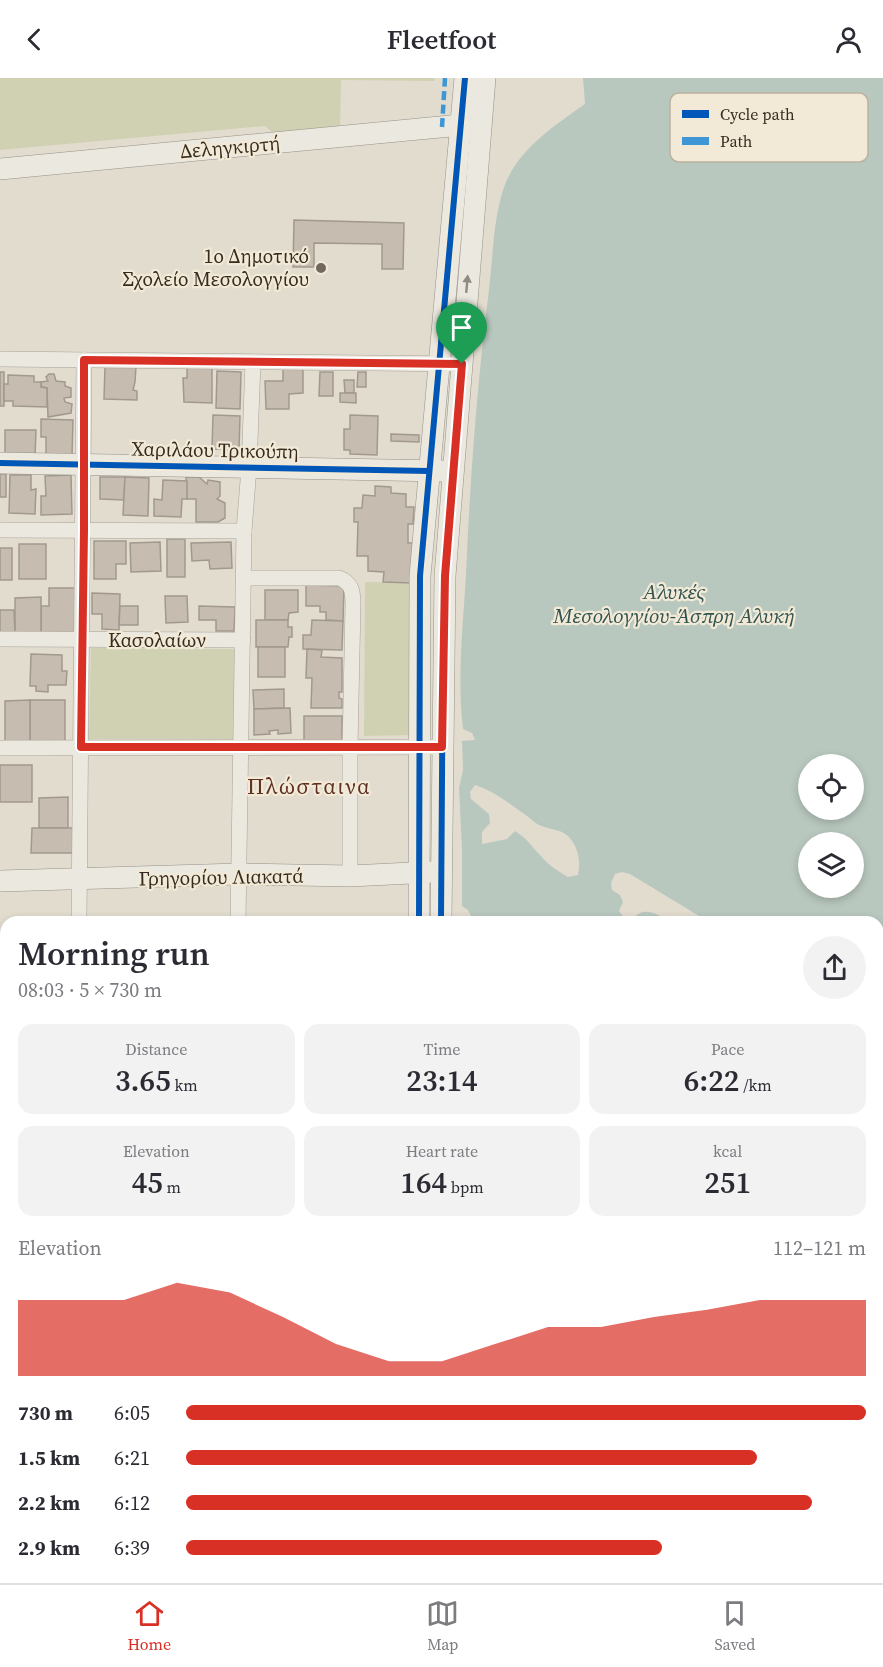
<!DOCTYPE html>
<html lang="en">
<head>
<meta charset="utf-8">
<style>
	:root { --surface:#fff; --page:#f2f2f3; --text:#2b2b33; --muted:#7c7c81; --line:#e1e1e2; --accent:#d93025 }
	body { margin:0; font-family:"Source Serif 4",serif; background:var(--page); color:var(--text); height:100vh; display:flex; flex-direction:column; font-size:22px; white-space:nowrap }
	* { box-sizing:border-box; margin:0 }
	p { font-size:20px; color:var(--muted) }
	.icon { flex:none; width:33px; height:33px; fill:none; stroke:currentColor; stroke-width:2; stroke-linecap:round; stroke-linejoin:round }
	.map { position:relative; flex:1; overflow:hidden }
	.details { position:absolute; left:0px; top:838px; width:884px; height:668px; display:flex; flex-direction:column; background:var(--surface); border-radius:18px 18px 0 0; box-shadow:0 3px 9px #0003 }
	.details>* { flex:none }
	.controls { position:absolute; left:798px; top:676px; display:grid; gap:12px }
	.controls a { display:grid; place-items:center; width:66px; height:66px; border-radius:50%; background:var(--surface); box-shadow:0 3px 9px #0003; font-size:30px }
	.pin { position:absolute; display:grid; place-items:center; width:51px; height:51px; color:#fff; margin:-62px -26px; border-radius:50% 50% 50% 0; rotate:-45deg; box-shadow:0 0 6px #0007 }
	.pin .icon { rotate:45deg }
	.round { display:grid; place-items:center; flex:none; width:63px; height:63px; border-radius:32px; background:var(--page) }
	.summary { display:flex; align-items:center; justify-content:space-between; height:102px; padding:0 18px }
	h1 { font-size:33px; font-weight:600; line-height:45px }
	.metrics { display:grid; grid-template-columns:repeat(3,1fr); gap:9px; height:102px; padding:6px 18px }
	.metrics div { display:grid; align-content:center; border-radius:15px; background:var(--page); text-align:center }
	.metrics b { font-size:30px; font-weight:600 }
	.metrics small { font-size:16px; font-weight:400 }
	.metrics p { font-size:16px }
	.chart { height:168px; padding:12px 18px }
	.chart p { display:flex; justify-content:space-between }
	.chart svg { width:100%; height:108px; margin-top:6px; fill:var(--accent); opacity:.7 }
	ul { padding:0 18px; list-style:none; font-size:20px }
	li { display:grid; grid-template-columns:96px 72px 1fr; align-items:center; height:45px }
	li i { height:15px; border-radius:8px; background:var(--accent) }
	header { display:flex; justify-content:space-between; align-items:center; height:78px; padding:0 18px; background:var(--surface); font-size:27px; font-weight:600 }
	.menu { display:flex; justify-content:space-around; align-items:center; height:84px; border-top:2px solid var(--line); background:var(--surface); font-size:16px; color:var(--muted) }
	.menu a { display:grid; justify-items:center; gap:3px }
	.menu .selected { color:var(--accent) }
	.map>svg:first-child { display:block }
	.green { fill:#d0d1b3 }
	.water { fill:#b9c8bf; fill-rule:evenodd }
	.building { fill:#c6bcb0; stroke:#a2998e; stroke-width:1.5 }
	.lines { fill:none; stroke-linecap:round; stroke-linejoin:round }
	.street-casing { stroke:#a8a297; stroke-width:16 }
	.secondary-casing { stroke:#979188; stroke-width:22 }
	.street { stroke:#ebe8e0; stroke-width:15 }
	.secondary { stroke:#ebe8e0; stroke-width:21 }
	.quiet { stroke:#3e96d5; stroke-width:4.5; stroke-dasharray:9 4.5; stroke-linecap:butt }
	.cycleway-casing { stroke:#f2ead6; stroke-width:10 }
	.cycleway { stroke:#0057b8; stroke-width:6 }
	.oneway { fill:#908a80 }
	.route-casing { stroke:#fff; stroke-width:12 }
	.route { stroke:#d93025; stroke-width:8 }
	.poi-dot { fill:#72695d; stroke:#f2ead6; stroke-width:2 }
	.labels { text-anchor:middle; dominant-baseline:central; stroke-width:4.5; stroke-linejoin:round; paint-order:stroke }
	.street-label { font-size:20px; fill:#362b20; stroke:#f2ead6 }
	.poi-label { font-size:20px; fill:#362b20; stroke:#f2ead6; text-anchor:end }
	.water-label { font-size:21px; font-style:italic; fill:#315452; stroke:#f2ead6 }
	.quarter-label { font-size:22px; letter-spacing:1.5px; fill:#5f3124; stroke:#f2ead6 }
	.key { fill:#f2ead6; stroke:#bab19f; stroke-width:1.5 }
	.key-label { font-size:16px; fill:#362b20 }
</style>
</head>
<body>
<header><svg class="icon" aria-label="back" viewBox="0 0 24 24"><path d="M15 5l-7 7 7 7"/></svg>Fleetfoot<svg class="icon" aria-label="person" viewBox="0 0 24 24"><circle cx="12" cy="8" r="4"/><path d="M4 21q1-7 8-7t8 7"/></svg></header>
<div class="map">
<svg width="883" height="1505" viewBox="0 0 883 1505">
	<rect width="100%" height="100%" fill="#e2dccf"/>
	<g class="green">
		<polygon points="0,0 435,0 434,3 341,2 340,52 275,57 265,48 0,72"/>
		<polygon points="365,504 414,505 413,657 364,658"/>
		<polygon points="91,570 235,571 234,661 89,661"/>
		<polygon points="10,1500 307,1500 305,1505 11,1505"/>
	</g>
	<g class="water">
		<path d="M583 0H883V952L878 948V844H709L630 796 622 794 615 796 611 805 612 812 620 817 623 824 619 833 625 841C636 840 636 836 643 834 652 832 664 840 671 844H468L471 838 468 832 462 828V771L459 710 463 692 462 663 475 662 472 655 463 651C457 600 463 547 466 497 470 402 477 306 489 212 493 178 493 142 504 109 518 71 554 48 585 26ZM808 687H854V732H808ZM475 707C494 713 510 726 527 738 531 741 537 747 542 748 551 752 560 751 568 758 578 768 581 783 578 797L568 799C558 793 548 787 540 777 530 767 528 761 515 753L507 761 482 766V754L490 745 489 736 471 721 470 714ZM808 765H854V810H808Z"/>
		<polygon points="878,973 883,993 883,1505 422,1505 422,1500 878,1500"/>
	</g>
	<g class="building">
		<polygon points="294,142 404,145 403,191 382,191 382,166 314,165 314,189 293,189"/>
		<polygon points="105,288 136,288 135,304 133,312 137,313 137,322 104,321"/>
		<polygon points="283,289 303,289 303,315 289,316 289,331 266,331 265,303 283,303"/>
		<polygon points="187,290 212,290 212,325 184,324 183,300 187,300"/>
		<polygon points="217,293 241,294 240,331 216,330"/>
		<rect x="0" y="294" width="4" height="34"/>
		<polygon points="320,294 333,294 333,318 319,318"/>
		<polygon points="358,294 366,294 366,309 357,309"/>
		<polygon points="49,296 54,296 56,303 65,304 65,308 71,310 71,319 64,320 65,324 72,326 71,335 48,339 47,310 41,309 41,304 48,303 46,299"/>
		<polygon points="8,297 34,298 34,304 41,304 41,309 47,310 47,329 13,328 13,323 4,323 4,306 8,306"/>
		<polygon points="344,302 354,302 354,315 345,315"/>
		<polygon points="340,315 356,315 356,325 340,324"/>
		<polygon points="213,337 240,338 239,372 212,371"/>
		<polygon points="350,337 378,338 377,377 350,376 350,372 344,372 344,351 350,351"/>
		<polygon points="41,341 73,342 72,378 46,377 46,359 41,359"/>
		<polygon points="5,352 36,352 35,378 5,378"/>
		<polygon points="391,356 419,357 419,364 391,363"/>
		<rect x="0" y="396" width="6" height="23"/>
		<polygon points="10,397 31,397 31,412 36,411 35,436 9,435"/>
		<polygon points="71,397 72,436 41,437 41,418 46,418 45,398"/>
		<polygon points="100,399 125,399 124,422 100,421"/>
		<polygon points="125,399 149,400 148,438 123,437"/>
		<polygon points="186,399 199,399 207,406 208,402 220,404 220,418 217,421 225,425 225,440 218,444 196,444 196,421 187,421"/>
		<polygon points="163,402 187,403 187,421 182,421 181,439 154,438 154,421 162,422"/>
		<polygon points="375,408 391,409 391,415 406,416 406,429 414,429 413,446 408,446 408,465 413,465 412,505 383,504 384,494 368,493 368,478 357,478 358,444 354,444 354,430 362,430 363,417 375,418"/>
		<rect x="167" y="461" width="18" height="38"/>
		<polygon points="94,463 126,463 126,486 116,486 116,501 94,501"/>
		<polygon points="160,464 161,493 131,494 130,465"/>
		<polygon points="231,464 232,490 210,491 209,482 192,483 191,465"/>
		<rect x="19" y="466" width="27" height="35"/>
		<rect x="0" y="470" width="12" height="32"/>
		<polygon points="306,507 344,508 343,543 326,542 326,534 320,534 320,528 306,528"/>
		<polygon points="49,510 77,510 77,554 41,555 41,528 49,528"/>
		<polygon points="265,512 298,512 298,534 289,535 288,542 265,542"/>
		<polygon points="92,515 120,516 119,552 102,551 102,536 92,536"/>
		<polygon points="165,518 187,518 188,544 166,545"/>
		<polygon points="41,519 41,555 15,555 15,520"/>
		<polygon points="120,528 138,528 138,547 119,547"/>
		<polygon points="199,528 235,529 234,553 216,553 216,542 199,542"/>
		<polygon points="0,532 14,532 15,555 0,555"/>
		<polygon points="256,542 288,542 288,549 292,549 292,559 289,559 288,569 256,569"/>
		<polygon points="312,542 343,543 342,572 303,571 303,557 311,557"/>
		<rect x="258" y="569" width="27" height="30"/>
		<polygon points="307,571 322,572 321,579 342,580 342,614 339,614 339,620 342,621 342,630 311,630 312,600 306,600"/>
		<polygon points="31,576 62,577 62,593 67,593 66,607 48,607 48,614 36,613 36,608 30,608"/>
		<polygon points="284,611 284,630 254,631 253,612"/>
		<rect x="30" y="622" width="35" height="43"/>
		<polygon points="30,622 30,665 5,665 5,623"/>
		<polygon points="290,630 291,655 278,656 278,652 269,653 270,656 254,657 254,631"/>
		<rect x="304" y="638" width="38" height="26"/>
		<rect x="0" y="687" width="32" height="37"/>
		<polygon points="68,719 68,750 39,750 39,720"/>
		<polygon points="32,750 74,750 74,775 31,775"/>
	</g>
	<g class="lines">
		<defs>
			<g id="street">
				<polyline points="0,281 462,286"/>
				<polyline points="0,452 244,453"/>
				<path d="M244 500H339C352 505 353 513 353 527L350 669V798"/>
				<polyline points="0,561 243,562"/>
				<polyline points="0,670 442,669"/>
				<polyline points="79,844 84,282"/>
				<polyline points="238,844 244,453 249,390 253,284"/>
				<polyline points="0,933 6,933"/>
				<polyline points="0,1040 6,1040"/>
			</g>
			<g id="secondary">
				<polyline points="0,91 461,47"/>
				<polyline points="0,385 443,393"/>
				<polyline points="0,803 239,796 350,798 432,794"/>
				<polyline points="419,844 420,498 465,0"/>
				<polyline points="441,844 445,498 485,0"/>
				<polyline points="385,1500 385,1505"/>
				<polyline points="408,1500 408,1505"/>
			</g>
		</defs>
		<use href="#street" class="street-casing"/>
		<use href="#secondary" class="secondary-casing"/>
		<use href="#street" class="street"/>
		<use href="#secondary" class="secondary"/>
		<polyline class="quiet" points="442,49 445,0"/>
		<defs>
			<g id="cycleway">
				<polyline points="0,385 429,393"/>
				<polyline points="419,844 420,498 465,0"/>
				<polyline points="441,844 443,556 452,393"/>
			</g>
		</defs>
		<use href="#cycleway" class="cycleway-casing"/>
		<use href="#cycleway" class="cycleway"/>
	</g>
	<defs><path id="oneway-solid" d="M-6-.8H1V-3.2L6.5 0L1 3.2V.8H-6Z" transform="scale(1.5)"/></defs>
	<use class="oneway" href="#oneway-solid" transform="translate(467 206) rotate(-85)"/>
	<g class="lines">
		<defs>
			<polygon id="route" points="84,282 462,286 445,498 442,669 81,669 84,452"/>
		</defs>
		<use href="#route" class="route-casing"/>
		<use href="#route" class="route"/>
	</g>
	<circle class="poi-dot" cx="321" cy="190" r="6"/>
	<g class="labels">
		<g class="street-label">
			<text transform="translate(230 69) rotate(-5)">Δεληγκιρτή</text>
			<text transform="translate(215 372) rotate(1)">Χαριλάου Τρικούπη</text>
			<text x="157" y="562">Κασολαίων</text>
			<text transform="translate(221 799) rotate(-1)">Γρηγορίου Λιακατά</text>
		</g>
		<g class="poi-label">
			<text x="309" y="178">1ο Δημοτικό<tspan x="309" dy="23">Σχολείο Μεσολογγίου</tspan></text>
		</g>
		<g class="water-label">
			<text x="674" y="513">Αλυκές<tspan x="674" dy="24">Μεσολογγίου-Άσπρη Αλυκή</tspan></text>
		</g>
		<g class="quarter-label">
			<text x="309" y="708">Πλώσταινα</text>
		</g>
	</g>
	<rect x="670" y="15" width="198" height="69" rx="9" class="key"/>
	<rect x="682" y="32" width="27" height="8" fill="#0057b8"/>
	<rect x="682" y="59" width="27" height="8" fill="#3e96d5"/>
	<g class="key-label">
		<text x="720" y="42">Cycle path</text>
		<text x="720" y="69">Path</text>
	</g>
</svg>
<div class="controls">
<a><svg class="icon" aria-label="locate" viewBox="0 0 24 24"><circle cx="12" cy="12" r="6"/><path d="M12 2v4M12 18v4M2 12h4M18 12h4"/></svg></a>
<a><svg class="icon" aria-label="layers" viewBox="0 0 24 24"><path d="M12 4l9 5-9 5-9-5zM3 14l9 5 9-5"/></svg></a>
</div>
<div class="pin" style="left:462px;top:286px;background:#1e9e55"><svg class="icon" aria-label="arrive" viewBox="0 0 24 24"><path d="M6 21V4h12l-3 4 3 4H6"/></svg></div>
<section class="details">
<div class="summary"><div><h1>Morning run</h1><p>08:03 · 5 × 730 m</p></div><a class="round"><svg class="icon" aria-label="share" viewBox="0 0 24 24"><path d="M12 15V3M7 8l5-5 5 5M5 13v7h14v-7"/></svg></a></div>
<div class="metrics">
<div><p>Distance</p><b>3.65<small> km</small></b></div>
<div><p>Time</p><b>23:14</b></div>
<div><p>Pace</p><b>6:22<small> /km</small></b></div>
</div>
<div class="metrics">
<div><p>Elevation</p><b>45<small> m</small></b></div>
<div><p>Heart rate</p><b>164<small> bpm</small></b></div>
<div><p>kcal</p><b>251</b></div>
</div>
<div class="chart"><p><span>Elevation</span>112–121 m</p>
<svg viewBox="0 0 160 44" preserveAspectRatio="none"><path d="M0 44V13L10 13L20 13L30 6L40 10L50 20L60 31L70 38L80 38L90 31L100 24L110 24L120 20L130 17L140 13L150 13L160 13V44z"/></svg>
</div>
<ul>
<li><b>730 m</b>6:05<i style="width:100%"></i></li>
<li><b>1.5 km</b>6:21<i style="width:84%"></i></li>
<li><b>2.2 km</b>6:12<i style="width:92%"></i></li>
<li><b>2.9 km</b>6:39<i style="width:70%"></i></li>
</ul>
</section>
</div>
<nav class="menu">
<a class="selected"><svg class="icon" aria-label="home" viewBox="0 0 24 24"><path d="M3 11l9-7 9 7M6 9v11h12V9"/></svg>Home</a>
<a><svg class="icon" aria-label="map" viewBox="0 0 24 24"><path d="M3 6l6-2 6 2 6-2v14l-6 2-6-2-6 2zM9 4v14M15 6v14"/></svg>Map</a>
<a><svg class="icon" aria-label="saved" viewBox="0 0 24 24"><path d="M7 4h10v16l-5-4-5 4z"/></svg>Saved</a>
</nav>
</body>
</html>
